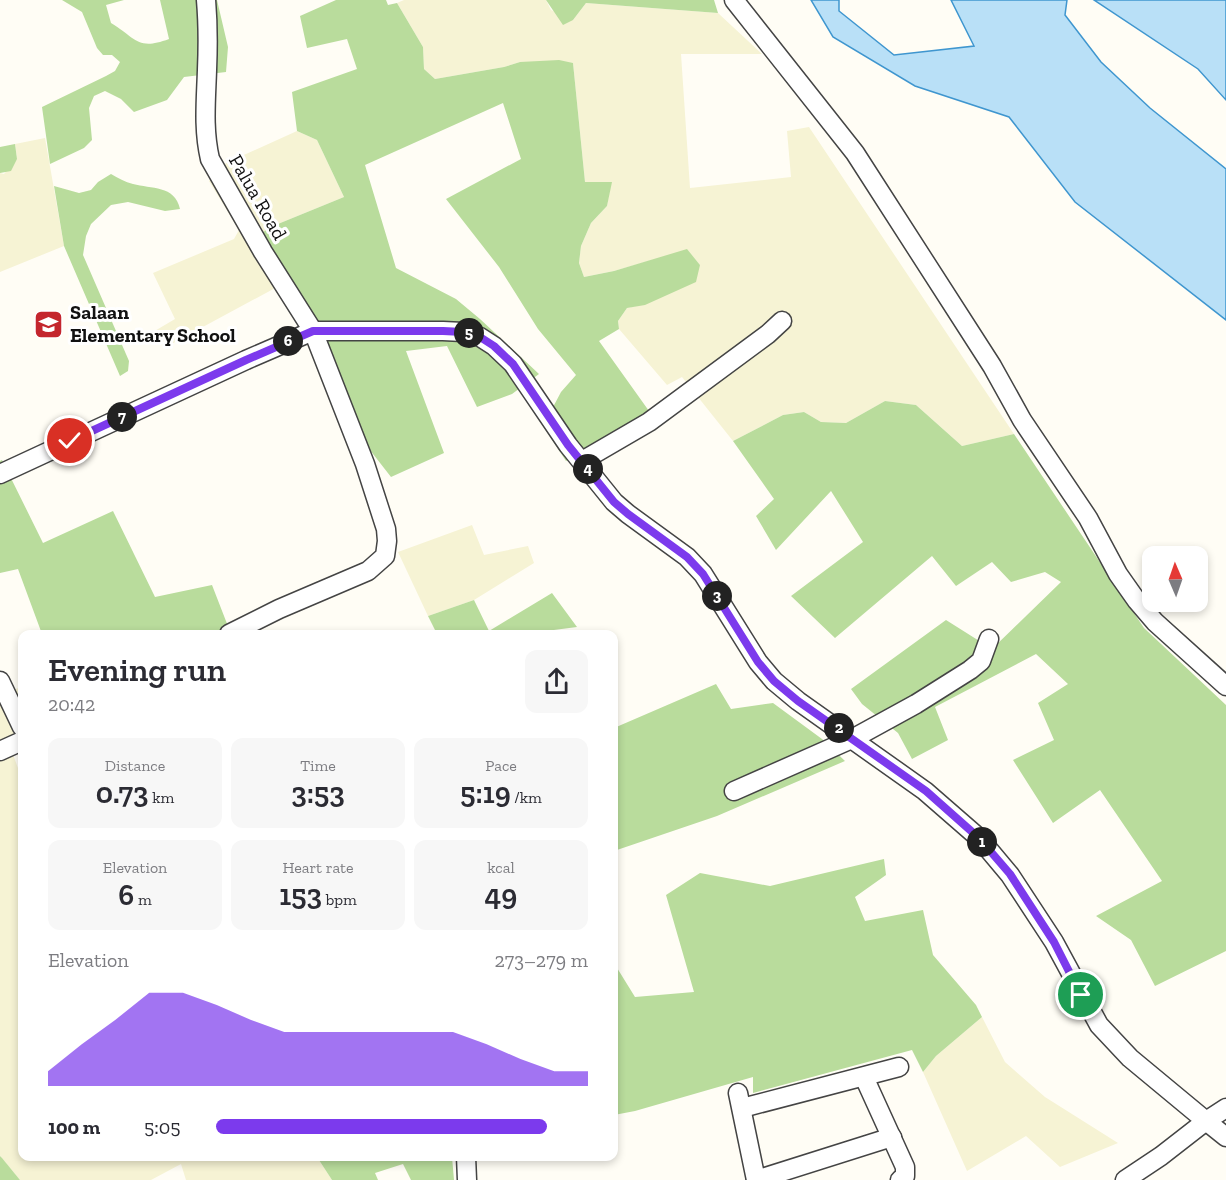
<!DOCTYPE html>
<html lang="en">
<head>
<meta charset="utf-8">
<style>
	:root { --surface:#fff; --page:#f7f7f7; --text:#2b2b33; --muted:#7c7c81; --accent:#7c3aed }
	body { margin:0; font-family:"Zilla Slab",serif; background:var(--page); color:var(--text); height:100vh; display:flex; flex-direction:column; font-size:22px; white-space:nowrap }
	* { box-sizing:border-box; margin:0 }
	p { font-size:20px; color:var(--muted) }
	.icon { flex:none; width:33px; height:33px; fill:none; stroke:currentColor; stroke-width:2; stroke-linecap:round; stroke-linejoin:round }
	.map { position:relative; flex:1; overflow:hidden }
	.sheet { position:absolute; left:18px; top:630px; width:600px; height:531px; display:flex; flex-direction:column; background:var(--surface); border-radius:12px; box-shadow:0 3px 9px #0003 }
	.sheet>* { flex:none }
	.needle { width:39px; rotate:358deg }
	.controls { position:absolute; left:1142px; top:546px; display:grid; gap:12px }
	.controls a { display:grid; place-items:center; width:66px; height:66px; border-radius:12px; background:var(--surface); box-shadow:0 3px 9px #0003; font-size:30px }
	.pin { position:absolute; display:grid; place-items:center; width:51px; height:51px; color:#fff; margin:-26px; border:3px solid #fff; border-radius:50%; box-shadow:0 2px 6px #0007 }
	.km { position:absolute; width:30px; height:30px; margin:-15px; border-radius:50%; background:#222; color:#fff; font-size:16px; line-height:30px; text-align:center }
	.round { display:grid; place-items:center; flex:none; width:63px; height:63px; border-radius:12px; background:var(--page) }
	.head { display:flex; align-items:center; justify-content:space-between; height:102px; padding:0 30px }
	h1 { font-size:33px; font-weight:600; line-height:45px }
	.figures { display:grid; grid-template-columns:repeat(3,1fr); gap:9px; height:102px; padding:6px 30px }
	.figures div { display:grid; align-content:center; border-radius:12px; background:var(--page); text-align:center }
	.figures b { font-size:30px; font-weight:600 }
	.figures small { font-size:16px; font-weight:400 }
	.figures p { font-size:16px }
	.chart { height:168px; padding:12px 30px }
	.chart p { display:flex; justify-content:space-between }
	.chart svg { width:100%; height:108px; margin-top:6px; fill:var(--accent); opacity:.7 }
	ul { padding:0 30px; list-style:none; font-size:20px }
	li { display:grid; grid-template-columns:96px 72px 1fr; align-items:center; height:45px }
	li i { height:15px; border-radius:8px; background:var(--accent) }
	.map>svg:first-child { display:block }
	.farmland { fill:#f6f3d4 }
	.forest { fill:#b9dc9c }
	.water { fill:#b9e0f7; stroke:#3f96cf; stroke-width:1.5 }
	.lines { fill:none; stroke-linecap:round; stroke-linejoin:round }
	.minor-casing { stroke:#444; stroke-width:21 }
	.minor { stroke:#fff; stroke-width:18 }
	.route-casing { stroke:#fff; stroke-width:12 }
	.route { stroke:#7c3aed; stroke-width:8 }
	.labels { text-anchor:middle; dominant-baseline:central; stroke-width:6; stroke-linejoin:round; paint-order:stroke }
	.street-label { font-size:20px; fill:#111; stroke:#fff }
	.poi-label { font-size:20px; font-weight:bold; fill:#111; stroke:#fff; text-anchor:start }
</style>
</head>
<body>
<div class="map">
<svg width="1226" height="1180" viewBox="0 0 1226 1180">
	<rect width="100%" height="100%" fill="#fffdf5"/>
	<g class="farmland">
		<polygon points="404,0 546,0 551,10 573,20 586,3 718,13 762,54 681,54 690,188 791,177 787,131 809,127 1014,434 962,446 916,405 885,401 846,423 821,422 804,412 783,415 733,441 682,377 667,385 619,329 618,321 627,308 645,304 700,265 687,250 614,271 584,277 579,263 581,246 591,223 607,206 611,182 585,182 573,63 520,62 504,67 435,79 424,69 423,47 397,3"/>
		<polygon points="297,131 317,140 344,197 273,226 261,234 277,287 164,348 153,332 175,319 153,273 234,239 239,230 209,181 226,163"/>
		<polygon points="45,138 64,246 0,272 0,173 4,174 17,159 15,144"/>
		<polygon points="472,525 484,555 528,546 534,563 474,600 428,616 398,552"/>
		<polygon points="22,686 22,743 11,749 22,779 22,1156 317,1157 332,1180 186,1180 181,1164 151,1180 20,1180 0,1156 0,697"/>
		<polygon points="982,1017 1005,1062 1045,1097 1118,1143 1060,1167 1026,1136 967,1171 923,1072 936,1056"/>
	</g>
	<g class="forest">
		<path d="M62 0H124L106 5 111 23C136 38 137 51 169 39L160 0H217L228 47 226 72 184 77 167 100 134 112 121 99 105 91 94 96 89 108 92 140 84 148 50 164 42 107 106 76 115 71 120 62 112 55H103L97 48 82 12Z"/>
		<polygon points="336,0 386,0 388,5 397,3 423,47 424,69 435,79 504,67 520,62 559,60 573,63 585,182 612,182 607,206 591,223 581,246 579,263 584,277 614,271 687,249 700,265 696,282 645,305 627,308 618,321 619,329 599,341 649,411 566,461 543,426 561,392 576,375 538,329 499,267 446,199 521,159 503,103 365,165 396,268 456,299 480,319 539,374 512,394 477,407 447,346 406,351 444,453 391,477 338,409 260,234 273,226 344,197 317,140 297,131 292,92 357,69 347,39 307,48 300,16"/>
		<polygon points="546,0 714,0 718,13 586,3 573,20 563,25"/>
		<polygon points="15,144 17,159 11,171 0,173 0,147"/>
		<path d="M111 174C118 178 125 182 133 184 151 189 175 185 180 209L165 211 128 202 111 205 91 224 86 236 83 255 129 361 128 371 120 376 64 246 54 186 79 193 91 190 98 182Z"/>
		<polygon points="885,401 916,405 962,446 1014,434 1144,628 1226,705 1226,951 1155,986 1131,940 1096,916 1162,881 1100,790 1053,823 1013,760 1054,740 1038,703 1068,684 1036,654 935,707 948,740 912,759 898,733 862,704 851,689 946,620 992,649 1061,582 1045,572 1011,582 992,562 956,586 932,556 835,638 791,596 863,542 831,491 776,550 756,516 774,499 733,441 783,415 804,412 821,422 846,423"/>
		<polygon points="2,460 43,543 113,511 155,597 212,585 231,634 42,634 18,569 0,573 0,461"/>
		<polygon points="552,593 577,627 523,634 437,634 428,616 474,600 489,631"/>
		<polygon points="716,684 731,709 773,703 822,739 845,761 717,816 614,851 614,728"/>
		<polygon points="884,859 886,875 855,897 865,921 923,910 933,955 976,1005 982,1017 936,1056 923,1072 912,1050 753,1093 753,1077 635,1111 614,1115 614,963 635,997 694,992 666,895 700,873 770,886"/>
		<polygon points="0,1156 2,1158 20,1180 0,1180"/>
		<polygon points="317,1157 452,1157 454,1180 411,1180 403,1164 375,1173 378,1180 332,1180"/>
	</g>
	<g class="water">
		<polygon points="811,0 839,0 839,11 894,55 974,46 951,0 1067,0 1065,15 1101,62 1150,108 1226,169 1226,320 1075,202 1009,117 915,86 833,37"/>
		<polygon points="1094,0 1226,0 1226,100 1198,69"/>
	</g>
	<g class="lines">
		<defs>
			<g id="minor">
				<path d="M206 0C208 23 208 47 207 70 206 101 203 129 210 159L263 252 313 331 365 464 386 529 387 541 385 556 368 571 279 609 229 634"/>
				<polyline points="734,0 855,153 992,366 1022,420 1088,518 1118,574 1137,601 1155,622 1226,686"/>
				<polyline points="582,461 649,422 768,334 782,321"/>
				<polyline points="0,474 246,360 313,331 443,331 463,332 480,337 494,346 513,364 568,445 614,502 628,514 687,557 703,574 758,662 774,681 798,701 925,791 979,838 1010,875 1054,942 1099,1025 1130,1058 1206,1121 1161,1156 1125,1180"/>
				<polyline points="0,681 22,727"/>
				<polyline points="0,751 22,741"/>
				<polyline points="734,791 854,738 916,704 970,670 981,661 989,639"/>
				<polyline points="864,1077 905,1167 905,1176 900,1180"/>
				<polyline points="738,1093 756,1180"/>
				<polyline points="742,1108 899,1067"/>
				<polyline points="1226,1108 1206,1121 1226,1137"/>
				<polyline points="466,1156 467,1180"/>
				<polyline points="756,1180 892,1137"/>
			</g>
		</defs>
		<use href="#minor" class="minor-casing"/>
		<use href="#minor" class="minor"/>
	</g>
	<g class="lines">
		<defs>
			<polyline id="route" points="70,441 246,360 313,331 443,331 463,332 480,337 494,346 513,364 568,445 614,502 628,514 687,557 703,574 758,662 774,681 798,701 926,791 979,838 1010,874 1054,942 1081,995"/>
		</defs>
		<use href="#route" class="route-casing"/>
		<use href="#route" class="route"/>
	</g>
	<defs>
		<symbol id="school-square" viewBox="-11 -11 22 22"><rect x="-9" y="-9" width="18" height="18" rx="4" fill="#c4262e" stroke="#fff"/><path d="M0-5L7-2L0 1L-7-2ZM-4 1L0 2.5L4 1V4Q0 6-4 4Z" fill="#fff"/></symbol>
	</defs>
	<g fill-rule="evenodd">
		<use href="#school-square" x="32" y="308" width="33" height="33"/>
	</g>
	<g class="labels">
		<g class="street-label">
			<text transform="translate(258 197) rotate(60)">Palua Road</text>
		</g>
		<g class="poi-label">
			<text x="70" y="312">Salaan<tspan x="70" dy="23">Elementary School</tspan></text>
		</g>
	</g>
</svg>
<div class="controls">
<a><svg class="needle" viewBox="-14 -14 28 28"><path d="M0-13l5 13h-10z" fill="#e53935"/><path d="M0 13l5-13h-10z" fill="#7c7c81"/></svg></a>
</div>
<div class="pin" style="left:1081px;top:995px;background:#1e9e55"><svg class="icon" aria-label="arrive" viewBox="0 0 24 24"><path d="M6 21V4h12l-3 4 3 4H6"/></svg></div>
<div class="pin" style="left:70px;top:441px;background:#d93025"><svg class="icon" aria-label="check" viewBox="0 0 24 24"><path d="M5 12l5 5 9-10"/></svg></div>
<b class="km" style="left:982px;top:842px">1</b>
<b class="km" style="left:839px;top:728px">2</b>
<b class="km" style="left:717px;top:596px">3</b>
<b class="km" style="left:588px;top:469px">4</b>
<b class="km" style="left:469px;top:333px">5</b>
<b class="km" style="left:288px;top:341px">6</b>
<b class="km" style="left:122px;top:417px">7</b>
<section class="sheet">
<div class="head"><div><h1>Evening run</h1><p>20:42</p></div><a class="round"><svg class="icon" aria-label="share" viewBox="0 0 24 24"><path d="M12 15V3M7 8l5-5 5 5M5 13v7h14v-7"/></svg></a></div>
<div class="figures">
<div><p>Distance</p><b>0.73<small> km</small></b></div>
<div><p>Time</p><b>3:53</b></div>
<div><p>Pace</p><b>5:19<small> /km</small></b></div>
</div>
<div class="figures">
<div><p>Elevation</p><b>6<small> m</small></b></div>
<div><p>Heart rate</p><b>153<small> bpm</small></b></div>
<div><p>kcal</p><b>49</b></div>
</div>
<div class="chart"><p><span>Elevation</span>273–279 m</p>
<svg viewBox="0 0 160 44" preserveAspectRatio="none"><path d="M0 44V38L10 27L20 17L30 6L40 6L50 11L60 17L70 22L80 22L90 22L100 22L110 22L120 22L130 27L140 33L150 38L160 38V44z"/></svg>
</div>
<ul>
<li><b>100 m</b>5:05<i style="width:89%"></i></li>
</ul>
</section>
</div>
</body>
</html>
